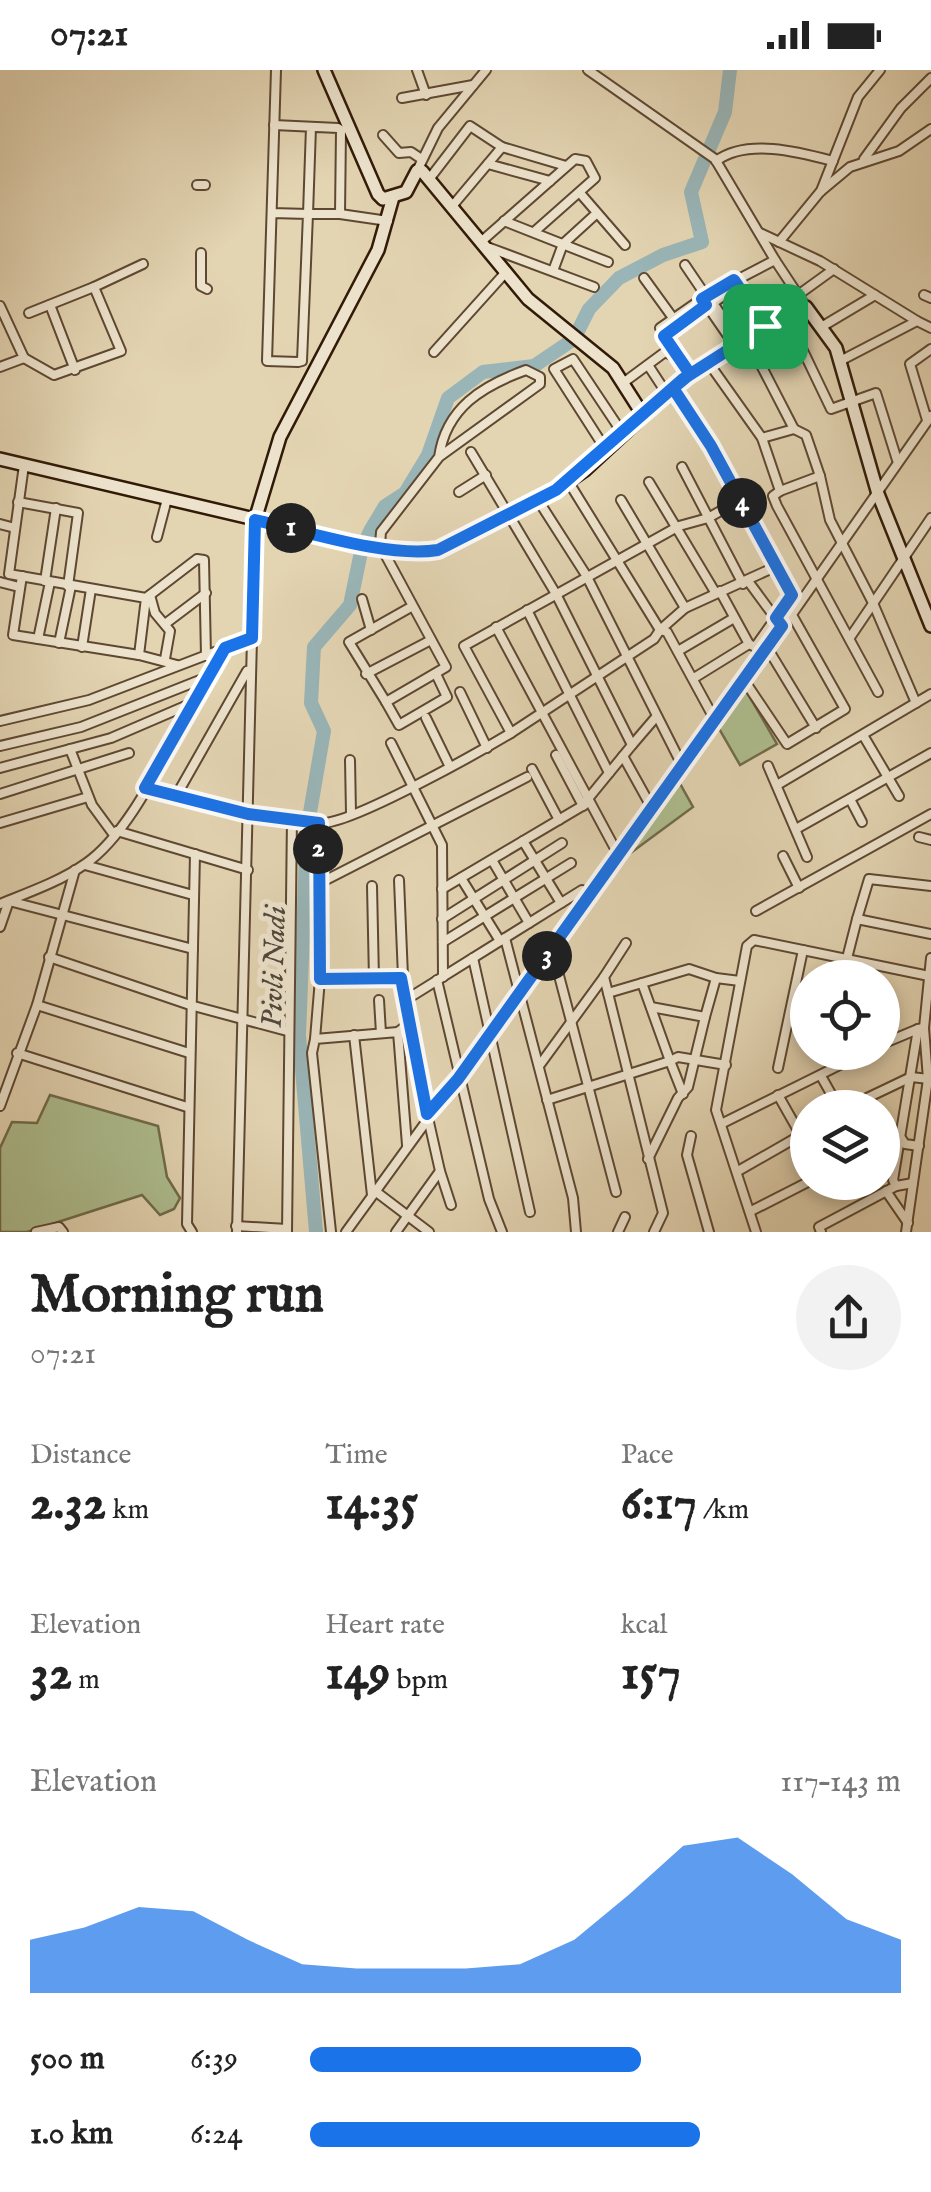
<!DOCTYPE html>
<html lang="en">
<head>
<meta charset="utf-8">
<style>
	:root { --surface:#fff; --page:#f2f2f2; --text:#222; --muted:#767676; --accent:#1a73e8 }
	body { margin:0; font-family:"IM FELL English",serif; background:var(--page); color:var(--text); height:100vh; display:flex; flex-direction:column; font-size:38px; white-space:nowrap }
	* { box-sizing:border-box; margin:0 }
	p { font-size:32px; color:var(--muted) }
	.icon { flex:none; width:55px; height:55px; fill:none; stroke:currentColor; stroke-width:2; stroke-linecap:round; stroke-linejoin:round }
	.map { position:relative; height:1162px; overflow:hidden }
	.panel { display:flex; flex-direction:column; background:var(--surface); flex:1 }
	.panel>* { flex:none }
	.tools { position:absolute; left:790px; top:890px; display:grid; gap:20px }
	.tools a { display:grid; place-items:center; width:110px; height:110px; border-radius:50%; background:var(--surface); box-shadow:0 5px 15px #0003; font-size:50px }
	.pin { position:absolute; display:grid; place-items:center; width:85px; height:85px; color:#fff; margin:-42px; border-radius:20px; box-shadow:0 5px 15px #0006 }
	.km { position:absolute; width:50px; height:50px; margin:-25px; border-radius:50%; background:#222; color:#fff; font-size:28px; line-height:50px; text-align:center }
	.round { display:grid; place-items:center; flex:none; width:105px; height:105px; border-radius:52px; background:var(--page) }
	.head { display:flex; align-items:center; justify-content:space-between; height:170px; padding:0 30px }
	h1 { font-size:55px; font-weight:700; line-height:75px }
	.metrics { display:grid; grid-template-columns:repeat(3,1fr); gap:15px; height:170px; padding:10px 30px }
	.metrics div { display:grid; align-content:center }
	.metrics b { font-size:50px; font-weight:700 }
	.metrics small { font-size:28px; font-weight:400 }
	.metrics p { font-size:28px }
	.chart { height:280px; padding:20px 30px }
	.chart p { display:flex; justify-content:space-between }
	.chart svg { width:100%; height:180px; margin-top:10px; fill:var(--accent); opacity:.7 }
	ul { padding:0 30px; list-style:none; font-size:32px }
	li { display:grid; grid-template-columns:160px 120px 1fr; align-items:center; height:75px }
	li i { height:25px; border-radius:12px; background:var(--accent) }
	.status { display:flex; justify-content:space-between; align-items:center; height:70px; padding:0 50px; background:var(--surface); direction:ltr }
	.status svg { height:28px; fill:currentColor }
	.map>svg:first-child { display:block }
	.green { fill:#aebe90; stroke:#706c4c; stroke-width:2.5 }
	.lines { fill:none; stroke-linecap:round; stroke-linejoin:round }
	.river { stroke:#99b5b7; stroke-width:14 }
	.street-casing { stroke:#5e4832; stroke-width:12 }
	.secondary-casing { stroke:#311a07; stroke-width:16 }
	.street { stroke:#ede3cd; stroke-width:8 }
	.secondary { stroke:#ede3cd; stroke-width:11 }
	.route-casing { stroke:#fff; stroke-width:20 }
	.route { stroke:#1a73e8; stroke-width:12 }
	.labels { text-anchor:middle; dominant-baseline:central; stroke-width:10; stroke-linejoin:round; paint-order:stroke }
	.water-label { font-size:30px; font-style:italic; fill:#50483c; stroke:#ede3cd }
</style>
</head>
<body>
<div class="status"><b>07:21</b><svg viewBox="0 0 49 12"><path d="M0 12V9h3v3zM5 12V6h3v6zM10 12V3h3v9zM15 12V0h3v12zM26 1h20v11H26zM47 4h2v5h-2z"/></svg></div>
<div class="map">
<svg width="931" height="1162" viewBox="0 0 931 1162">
	<rect width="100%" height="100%" fill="#e3d4b2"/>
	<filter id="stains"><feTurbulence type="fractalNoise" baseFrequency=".002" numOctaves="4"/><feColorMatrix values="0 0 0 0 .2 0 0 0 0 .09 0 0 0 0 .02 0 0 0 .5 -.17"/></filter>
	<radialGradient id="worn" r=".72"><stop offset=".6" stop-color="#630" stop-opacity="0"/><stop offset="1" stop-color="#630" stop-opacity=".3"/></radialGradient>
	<g class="green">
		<polygon points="744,617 777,674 740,695 717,655"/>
		<polygon points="678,710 693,737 617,793"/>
		<polygon points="50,1025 158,1056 167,1107 180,1128 174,1139 160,1145 142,1125 27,1162 0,1162 0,1078 12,1052 37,1053"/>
	</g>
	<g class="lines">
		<polyline class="river" points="316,1162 299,965 307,760 324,661 311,633 314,577 350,535 361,482 370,461 385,436 405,423 428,385 448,328 483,302 534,296 574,269 589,239 619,208 663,185 702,172 691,122 725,42 730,0"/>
		<defs>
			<g id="street">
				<polyline points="417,0 426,25"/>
				<polyline points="588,0 715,89 775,190"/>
				<polyline points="402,28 473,15"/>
				<polyline points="274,55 338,58 341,60 340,144 308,144 311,57"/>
				<polyline points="383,65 399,83 411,82 420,88"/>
				<polyline points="864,89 901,38 931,8"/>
				<path d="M716 91C747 68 799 82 833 91"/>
				<polyline points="488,94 550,111"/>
				<polyline points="417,101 438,58 486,0"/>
				<polyline points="430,108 470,56 502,77"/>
				<polyline points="197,115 205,115"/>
				<polyline points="821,121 858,27 880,0"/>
				<polyline points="580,123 625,175"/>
				<polyline points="454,134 502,77 566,96"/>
				<polyline points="272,143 308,144 302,291 298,292 267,291 276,0"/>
				<polyline points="340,144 388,151"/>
				<polyline points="504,151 608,192"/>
				<polyline points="760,163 820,191 917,251"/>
				<polyline points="483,170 575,89 586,91 595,108 534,162"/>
				<polyline points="779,172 820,122 850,97 899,81 931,59"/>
				<polyline points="490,178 594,217"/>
				<polyline points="201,183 201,216 207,219"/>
				<polyline points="685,195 706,226"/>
				<polyline points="553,201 563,174 597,143"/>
				<polyline points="644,208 673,248"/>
				<polyline points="736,214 765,256"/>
				<polyline points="738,216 713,233 740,273"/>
				<polyline points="94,217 143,194"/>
				<polyline points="798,225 834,199"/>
				<polyline points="924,225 931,228"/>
				<polyline points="706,234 735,276"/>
				<polyline points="50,235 75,300"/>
				<polyline points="0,236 24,288 0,297"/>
				<polyline points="785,243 831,339 876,323 897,390"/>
				<polyline points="823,256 875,225"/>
				<polyline points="660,258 706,226 775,190 806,237"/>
				<polyline points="747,268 794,359 806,365 820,406 780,421"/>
				<polyline points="434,282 506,202"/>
				<polyline points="24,288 54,305 121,281 94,217 29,243"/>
				<polyline points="840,291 917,251 931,258"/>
				<polyline points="708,292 762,368 780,421 773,426 777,436 878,622"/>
				<polyline points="648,295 667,324"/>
				<polyline points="690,304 664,266 707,235"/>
				<polyline points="623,313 665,282 673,286"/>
				<polyline points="673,318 740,430"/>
				<polyline points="927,350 910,294 931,279"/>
				<polyline points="762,368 794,359"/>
				<polyline points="606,380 554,299 573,289 623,364"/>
				<polyline points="471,382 556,524 632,675 656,647"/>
				<polyline points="24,395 9,504 146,528 139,585 177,595"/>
				<polyline points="682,397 743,514"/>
				<polyline points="820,406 830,450 873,533 916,633"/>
				<polyline points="568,411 660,560 685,538 775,497"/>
				<polyline points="649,412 715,522"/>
				<polyline points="459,422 486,405"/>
				<polyline points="538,430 586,505 683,697"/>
				<polyline points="621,430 685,538"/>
				<polyline points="18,432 78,443 68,516"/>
				<polyline points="0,454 15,458"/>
				<polyline points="157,467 167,429"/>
				<polyline points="22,506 13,565 139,585"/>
				<polyline points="45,511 56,438"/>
				<polyline points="748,511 776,549"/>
				<polyline points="0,512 19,517"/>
				<polyline points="720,521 749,574"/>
				<polyline points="150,525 155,543 170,561 165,589"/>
				<polyline points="146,528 197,489 204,490 206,586"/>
				<polyline points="362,529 371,560"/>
				<path d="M411 537 349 572 386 632 446 597 380 475 381 462 439 387 540 314V307L526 300C482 316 446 338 439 387"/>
				<polyline points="527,540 609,703"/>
				<polyline points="165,554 206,523"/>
				<polyline points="496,557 619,786"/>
				<polyline points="851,566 931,448"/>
				<polyline points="38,569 50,512"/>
				<polyline points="59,573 71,516"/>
				<polyline points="82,577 91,519"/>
				<polyline points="768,579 816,658"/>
				<polyline points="678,581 734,548"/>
				<path d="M247 601 176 726C223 737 273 751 321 753 350 755 481 681 511 663"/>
				<polyline points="366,604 431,570"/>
				<polyline points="694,608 749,574 755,577 792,525 740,430 708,448 679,456 464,576 511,663 654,569 660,560 667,562 716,652"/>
				<polyline points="744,610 787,674 845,639 792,545"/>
				<polyline points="460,622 487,678"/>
				<polyline points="386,632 399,655 447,627 437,606"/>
				<polyline points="426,648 450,697"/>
				<polyline points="0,651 89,630 225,578"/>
				<polyline points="863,665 899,726"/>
				<polyline points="391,673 442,775 443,907"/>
				<polyline points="0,676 81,657 210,606"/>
				<polyline points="70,679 92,735 114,765"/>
				<polyline points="556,685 583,736"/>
				<polyline points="623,686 653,740"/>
				<polyline points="350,690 351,743"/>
				<polyline points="768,696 807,787"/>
				<polyline points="0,698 111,668 197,631 225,578 252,568"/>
				<polyline points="532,699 559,750"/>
				<polyline points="777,715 931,624"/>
				<polyline points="145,718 176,726"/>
				<polyline points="0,724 129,683"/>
				<polyline points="850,729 862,752"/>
				<polyline points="587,730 632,675"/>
				<polyline points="0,753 88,727"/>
				<polyline points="796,759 931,683"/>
				<polyline points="117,761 248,800"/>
				<polyline points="919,767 931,770"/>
				<polyline points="523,771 561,833"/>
				<polyline points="783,786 799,818"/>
				<polyline points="492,790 529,853"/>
				<polyline points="85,795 193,825"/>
				<polyline points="461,808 500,871"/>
				<polyline points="399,810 404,931"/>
				<polyline points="320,813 527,707"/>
				<polyline points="372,816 374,909"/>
				<polyline points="442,819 589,732"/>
				<path d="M0 834C27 823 61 811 85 794 130 764 167 680 195 633"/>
				<polyline points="756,841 931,744"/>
				<polyline points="442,849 562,773"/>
				<polyline points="857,849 869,809 931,816"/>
				<polyline points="0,857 9,831 193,879"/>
				<polyline points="505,868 573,1128 576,1162"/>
				<polyline points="443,872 571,793"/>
				<polyline points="626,873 604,907 663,1143 654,1162"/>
				<polyline points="552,879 616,1122"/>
				<polyline points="49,887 190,935 287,961"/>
				<polyline points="473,888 530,1142"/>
				<polyline points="842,908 857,849 931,864"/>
				<polyline points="320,909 401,908"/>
				<polyline points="437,910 489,1129 502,1162"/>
				<polyline points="642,913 689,899 716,908"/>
				<polyline points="379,930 381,963"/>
				<polyline points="37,935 189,983"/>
				<polyline points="651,937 705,947 716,908 740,911"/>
				<polyline points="882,938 883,938"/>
				<polyline points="398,962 407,955 404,931 582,820 591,825"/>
				<polyline points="354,965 372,1125"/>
				<polyline points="315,969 320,909 319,753"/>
				<polyline points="882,974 918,959"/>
				<polyline points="17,983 187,1037"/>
				<polyline points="539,996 604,907"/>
				<polyline points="778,998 803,880"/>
				<polyline points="821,1006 839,1038"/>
				<polyline points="683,1024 670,991 678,987 726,995"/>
				<polyline points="778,1025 808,1078"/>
				<polyline points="547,1030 670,991 642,913 608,923"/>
				<polyline points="0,1036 37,935 75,800"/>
				<polyline points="846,1038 911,1007 929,1009"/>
				<polyline points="721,1054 866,982"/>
				<polyline points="691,1066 687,1085 709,1162"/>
				<polyline points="882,1075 901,1068 905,1074 919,1076"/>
				<polyline points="648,1089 678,1028 688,1017 705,947"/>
				<polyline points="440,1101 451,1135"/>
				<polyline points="738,1101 801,1065"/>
				<polyline points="913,1113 896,1116 893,1110 918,959 924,958"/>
				<polyline points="375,1121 429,1162"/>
				<polyline points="886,1121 908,1153"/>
				<polyline points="751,1141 808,1112"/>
				<polyline points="236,1156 287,1159"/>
				<polyline points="36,1162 59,1157 63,1162"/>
				<polyline points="192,1162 187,1154 195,784"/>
				<polyline points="237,1162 255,450"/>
				<polyline points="287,1162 292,748"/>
				<polyline points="331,1162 312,983 315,969 398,962 407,1075"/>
				<polyline points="346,1162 720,647 931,346"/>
				<polyline points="396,1162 440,1101 407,955"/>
				<polyline points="618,1162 625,1147"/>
				<polyline points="756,1162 716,1040 747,876 754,870 929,906"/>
				<polyline points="821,1162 819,1157 896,1116"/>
				<polyline points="906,1162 928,1009 924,958 931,888"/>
			</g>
			<g id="secondary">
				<polyline points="324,0 378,124 383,129 406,122 417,101 422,101 528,229 613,298 643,345"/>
				<polyline points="0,389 356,473 418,483 437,480 556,420 585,400 683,309 796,236 806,237 836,278 878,424 931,556"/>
				<polyline points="255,450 280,367 378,180 393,127"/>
			</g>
		</defs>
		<use href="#street" class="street-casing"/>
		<use href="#secondary" class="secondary-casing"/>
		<use href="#street" class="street"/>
		<use href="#secondary" class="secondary"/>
	</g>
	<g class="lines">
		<defs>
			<path id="route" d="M765 256C738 274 711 291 683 309L556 420 438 480C387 488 306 461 255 450L252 568 225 578 145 718 248 744 319 753 320 909 401 908 427 1044 458 1009 782 556 776 548 792 525 711 376 673 318 690 304 664 266 706 235 702 229 734 210 765 256"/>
		</defs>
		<use href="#route" class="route-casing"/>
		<use href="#route" class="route"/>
	</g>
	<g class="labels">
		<g class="water-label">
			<text transform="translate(275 897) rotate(-88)">Pivli Nadi</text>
		</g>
	</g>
	<rect width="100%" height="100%" filter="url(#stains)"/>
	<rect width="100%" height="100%" fill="url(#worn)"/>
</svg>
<div class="tools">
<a><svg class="icon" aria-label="locate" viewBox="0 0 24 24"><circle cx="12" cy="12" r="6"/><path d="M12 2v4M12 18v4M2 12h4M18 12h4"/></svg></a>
<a><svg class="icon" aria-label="layers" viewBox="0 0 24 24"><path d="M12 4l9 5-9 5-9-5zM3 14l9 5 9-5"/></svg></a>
</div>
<div class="pin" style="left:765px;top:256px;background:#1e9e55"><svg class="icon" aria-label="arrive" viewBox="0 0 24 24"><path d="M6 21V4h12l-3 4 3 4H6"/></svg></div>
<b class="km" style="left:291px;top:458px">1</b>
<b class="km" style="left:318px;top:779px">2</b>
<b class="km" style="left:547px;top:886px">3</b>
<b class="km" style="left:742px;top:433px">4</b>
</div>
<section class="panel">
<div class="head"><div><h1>Morning run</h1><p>07:21</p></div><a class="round"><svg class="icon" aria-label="share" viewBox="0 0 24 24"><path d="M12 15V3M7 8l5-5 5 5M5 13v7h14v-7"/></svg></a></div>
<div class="metrics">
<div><p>Distance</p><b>2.32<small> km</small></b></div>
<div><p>Time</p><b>14:35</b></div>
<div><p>Pace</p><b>6:17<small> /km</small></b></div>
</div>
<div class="metrics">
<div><p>Elevation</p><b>32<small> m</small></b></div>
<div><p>Heart rate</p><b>149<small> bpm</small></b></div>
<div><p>kcal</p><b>157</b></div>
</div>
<div class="chart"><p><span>Elevation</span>117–143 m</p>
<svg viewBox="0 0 160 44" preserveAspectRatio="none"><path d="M0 44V31L10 28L20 23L30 24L40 31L50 37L60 38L70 38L80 38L90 37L100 31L110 20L120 8L130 6L140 15L150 26L160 31V44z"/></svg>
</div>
<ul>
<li><b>500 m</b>6:39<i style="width:56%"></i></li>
<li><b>1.0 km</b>6:24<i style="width:66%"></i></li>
</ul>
</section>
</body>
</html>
